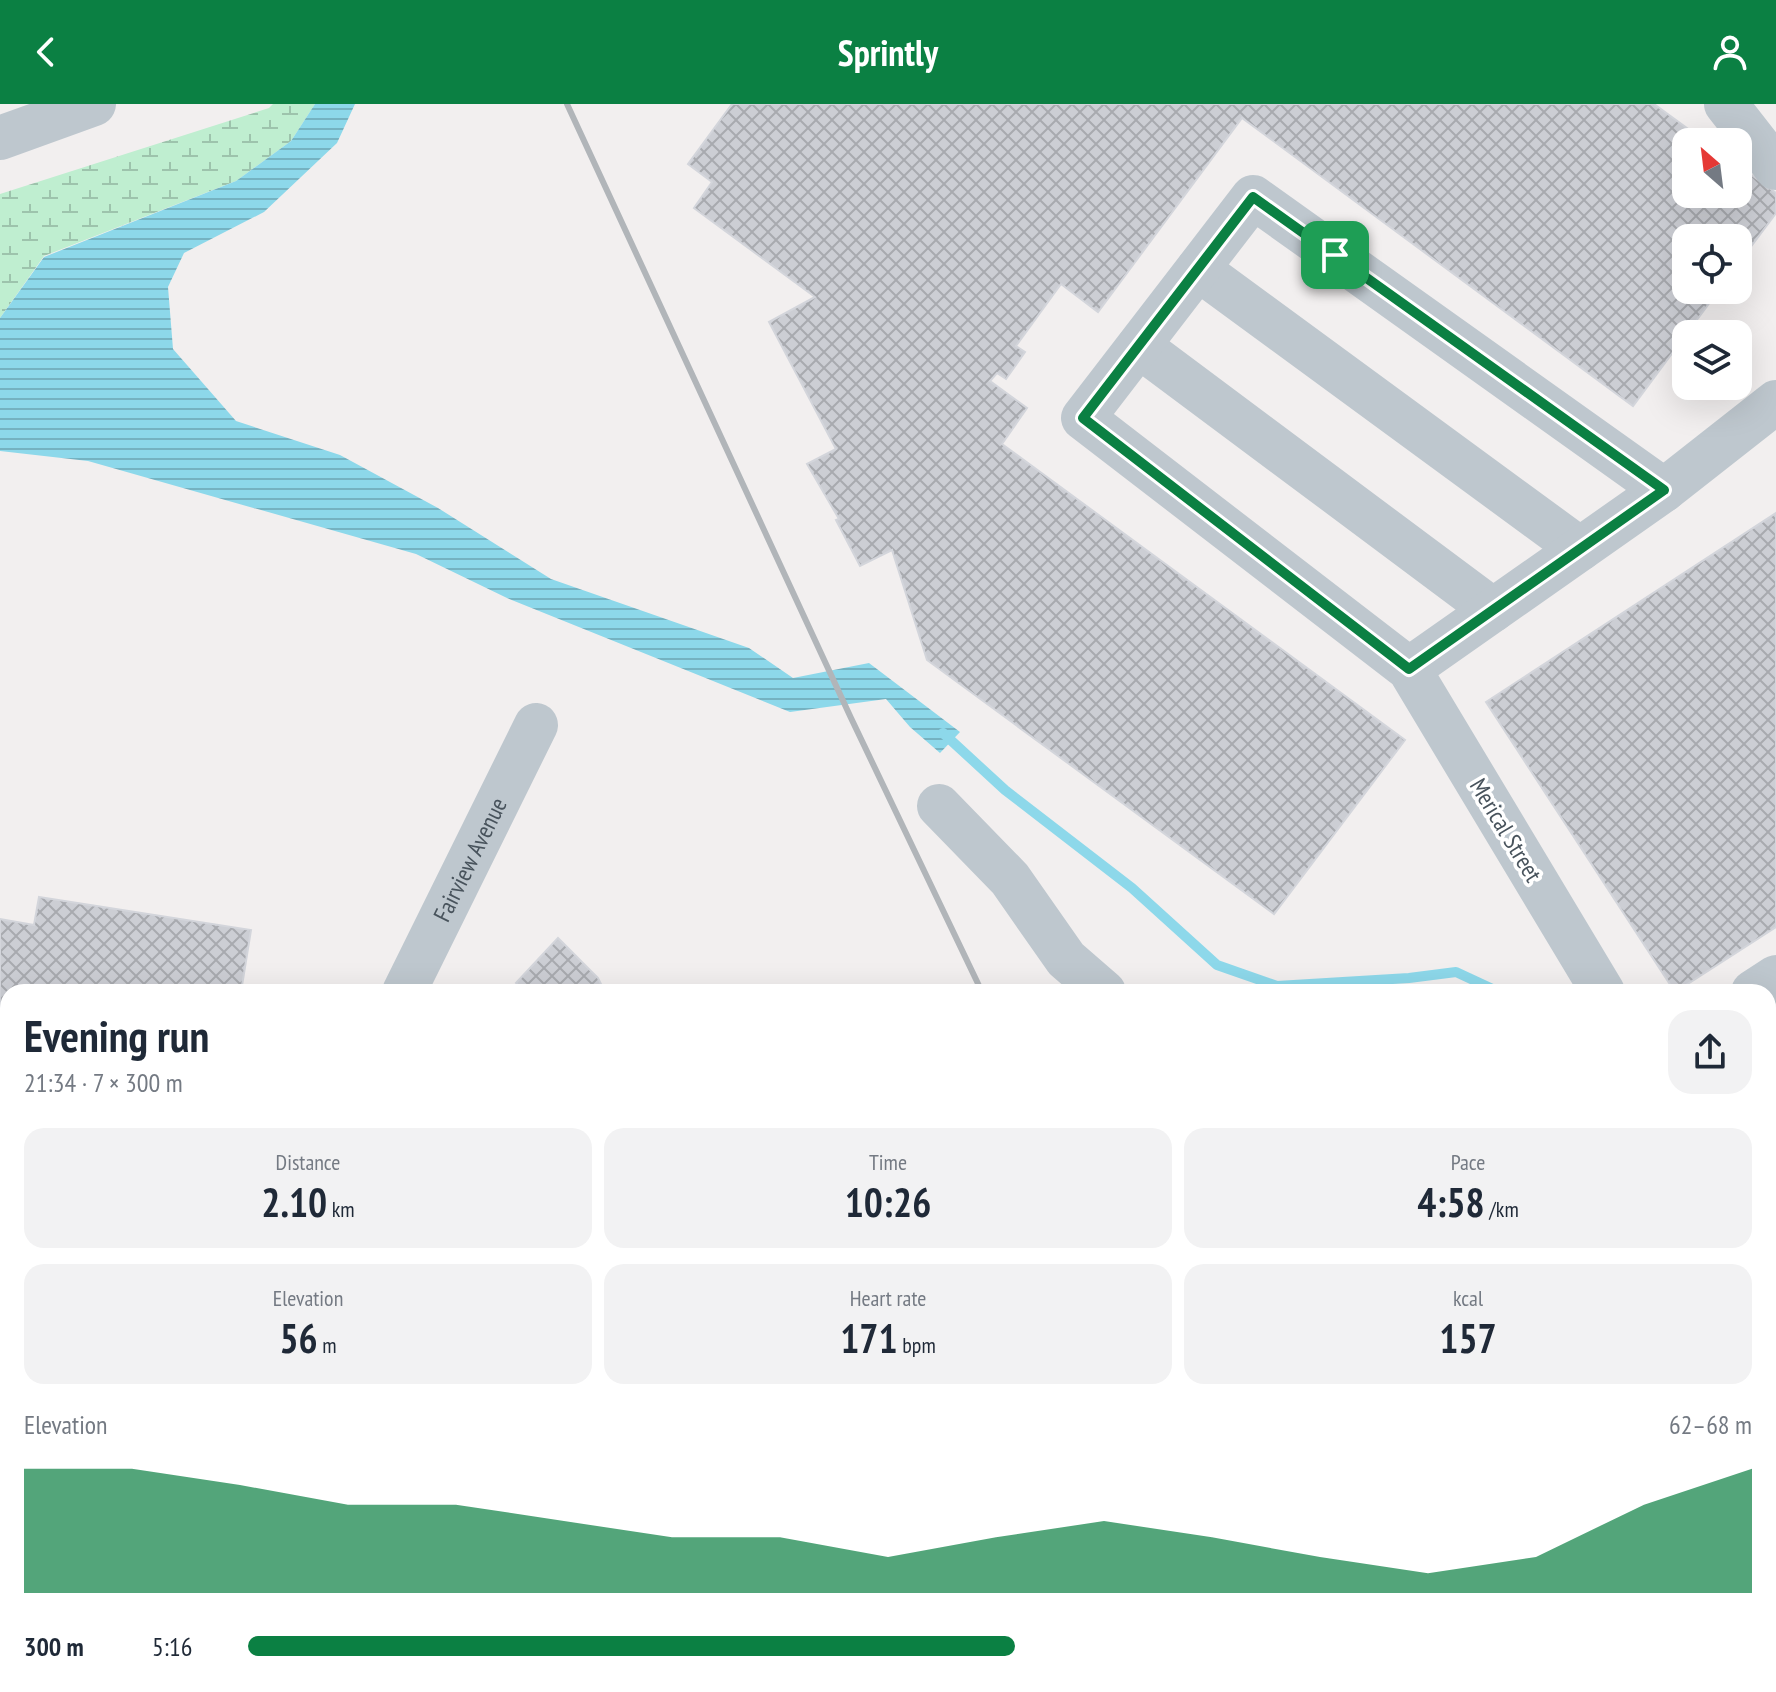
<!DOCTYPE html>
<html lang="en">
<head>
<meta charset="utf-8">
<style>
	:root { --surface:#fff; --page:#f2f2f3; --text:#1f2937; --muted:#747a83; --accent:#0b8043 }
	body { margin:0; font-family:"PT Sans Narrow",sans-serif; background:var(--page); color:var(--text); height:100vh; display:flex; flex-direction:column; font-size:30px; white-space:nowrap }
	* { box-sizing:border-box; margin:0 }
	p { font-size:26px; color:var(--muted) }
	.icon { flex:none; width:44px; height:44px; fill:none; stroke:currentColor; stroke-width:2; stroke-linecap:round; stroke-linejoin:round }
	.map { position:relative; flex:1; overflow:hidden }
	.side { position:absolute; left:0px; top:880px; width:1776px; height:708px; display:flex; flex-direction:column; background:var(--surface); border-radius:24px 24px 0 0; box-shadow:0 8px 32px #0002 }
	.side>* { flex:none }
	.needle { width:52px; rotate:332deg }
	.fabs { position:absolute; left:1672px; top:24px; display:grid; gap:16px }
	.fabs a { display:grid; place-items:center; width:80px; height:80px; border-radius:16px; background:var(--surface); box-shadow:0 8px 32px #0002; font-size:40px }
	.pin { position:absolute; display:grid; place-items:center; width:68px; height:68px; color:#fff; margin:-34px; border-radius:16px; box-shadow:0 4px 12px #0006 }
	.round { display:grid; place-items:center; flex:none; width:84px; height:84px; border-radius:24px; background:var(--page) }
	.head { display:flex; align-items:center; justify-content:space-between; height:136px; padding:0 24px }
	h1 { font-size:44px; font-weight:700; line-height:60px }
	.metrics { display:grid; grid-template-columns:repeat(3,1fr); gap:12px; height:136px; padding:8px 24px }
	.metrics div { display:grid; align-content:center; border-radius:20px; background:var(--page); text-align:center }
	.metrics b { font-size:40px; font-weight:700 }
	.metrics small { font-size:22px; font-weight:400 }
	.metrics p { font-size:22px }
	.chart { height:224px; padding:16px 24px }
	.chart p { display:flex; justify-content:space-between }
	.chart svg { width:100%; height:144px; margin-top:8px; fill:var(--accent); opacity:.7 }
	ul { padding:0 24px; list-style:none; font-size:26px }
	li { display:grid; grid-template-columns:128px 96px 1fr; align-items:center; height:60px }
	li i { height:20px; border-radius:10px; background:var(--accent) }
	header { display:flex; justify-content:space-between; align-items:center; height:104px; padding:0 24px; background:var(--accent); color:#fff; font-size:36px; font-weight:700 }
	.map>svg:first-child { display:block }
	.wetland { fill:url(#wetland-marsh) }
	.water { fill:url(#water-rules) }
	.lines { fill:none; stroke-linecap:round; stroke-linejoin:round }
	.stream { stroke:#8dd8ea; stroke-width:10 }
	.building { fill:url(#building-cross-hatch); stroke:#d3d5db; stroke-width:2 }
	.minor { stroke:#bec7ce; stroke-width:44 }
	.rail { stroke:#b1b5b9; stroke-width:6 }
	.route-casing { stroke:#fff; stroke-width:16 }
	.route { stroke:#0b8043; stroke-width:10 }
	.labels { text-anchor:middle; dominant-baseline:central; stroke-width:7; stroke-linejoin:round; paint-order:stroke }
	.street-label { font-size:24px; fill:#48535c; stroke:#fff }
</style>
</head>
<body>
<header><svg class="icon" aria-label="back" viewBox="0 0 24 24"><path d="M15 5l-7 7 7 7"/></svg>Sprintly<svg class="icon" aria-label="person" viewBox="0 0 24 24"><circle cx="12" cy="8" r="4"/><path d="M4 21q1-7 8-7t8 7"/></svg></header>
<div class="map">
<svg width="1776" height="1588" viewBox="0 0 1776 1588">
	<defs>
		<pattern id="wetland-marsh" width="20" height="14" patternUnits="userSpaceOnUse" patternTransform="scale(2)"><rect width="20" height="14" fill="#bfeed0"/><path d="M1 5h8M5 5V1M11 12h8M15 12V8" fill="none" stroke="#9dc3ac"/></pattern>
		<pattern id="water-rules" width="6" height="5" patternUnits="userSpaceOnUse" patternTransform="scale(2)"><rect width="6" height="5" fill="#8dd8ea"/><path d="M0 2.5h6" fill="none" stroke="#75b2c1"/></pattern>
		<pattern id="building-cross-hatch" width="8" height="8" patternUnits="userSpaceOnUse" patternTransform="scale(2)"><rect width="8" height="8" fill="#ccced4"/><path d="M0 0l8 8M0 8l8-8" fill="none" stroke="#a8aaaf"/></pattern>
	</defs>
	<rect width="100%" height="100%" fill="#f2efef"/>
	<polygon class="wetland" points="273,0 315,0 291,37 236,77 44,152 0,214 0,90 269,4"/>
	<polygon class="water" points="315,0 355,0 337,39 264,108 184,149 168,183 173,245 236,317 340,351 438,404 551,475 749,544 793,574 869,559 960,628 940,649 910,623 886,595 790,608 507,494 416,450 88,357 0,347 0,214 44,153 236,77 291,37"/>
	<g class="lines">
		<g class="stream">
			<polyline points="943,629 1005,686 1132,784 1217,861 1277,882 1409,874 1456,868 1499,888"/>
			<polyline points="1586,1588 1588,1580"/>
		</g>
	</g>
	<g class="building">
		<polygon points="732,0 1654,0 1706,38 1686,38 1686,90 1738,90 1738,61 1776,89 1776,109 1738,160 1738,134 1686,134 1686,186 1719,186 1633,302 1242,14 1098,208 1061,180 1016,242 1025,248 1006,275 997,269 990,277 1027,304 1002,340 1405,636 1274,810 927,556 892,446 860,462 836,416 839,415 807,360 836,345 769,218 815,193 694,104 712,78 688,60"/>
		<polygon points="1776,409 1776,823 1675,888 1486,598"/>
		<polygon points="39,793 251,826 241,888 8,888 8,974 0,972 0,815 34,821"/>
		<polygon points="558,834 598,874 605,888 526,888 516,879"/>
		<polygon points="1776,939 1776,974 1768,961 1768,944"/>
		<polygon points="0,1494 8,1497 8,1580 22,1580 20,1588 0,1588"/>
		<polygon points="1768,1539 1776,1540 1776,1588 1746,1588 1747,1580 1768,1580"/>
		<polygon points="875,1580 953,1580 950,1585 954,1588 870,1588"/>
		<polygon points="969,1580 1047,1580 1041,1588 964,1588"/>
		<polygon points="1091,1580 1191,1580 1193,1588 1093,1588"/>
		<polygon points="1545,1580 1548,1588 1484,1588 1498,1584 1497,1581 1499,1580"/>
	</g>
	<g class="lines">
		<g class="minor">
			<polyline points="1726,0 1776,64"/>
			<polyline points="0,34 94,0"/>
			<polyline points="1198,165 1580,445"/>
			<polyline points="1139,242 1493,506"/>
			<polyline points="1409,565 1664,386"/>
			<polyline points="939,702 1010,775 1066,855 1104,888"/>
			<path id="s1" d="M404 888 536 621"/>
			<polyline points="1603,888 1409,565 1083,314 1253,93 1664,386 1776,298"/>
			<polyline points="1753,888 1776,873"/>
			<polyline points="1768,1167 1776,1193"/>
			<polyline points="0,1276 8,1278"/>
			<polyline points="194,1588 197,1580"/>
			<polyline points="362,1588 365,1580"/>
			<polyline points="817,1588 823,1580"/>
		</g>
		<g class="rail">
			<polyline points="567,0 851,614 982,888"/>
			<polyline points="1252,1580 1254,1588"/>
		</g>
	</g>
	<g class="lines">
		<defs>
			<polygon id="route" points="1253,93 1664,386 1409,565 1083,314"/>
		</defs>
		<use href="#route" class="route-casing"/>
		<use href="#route" class="route"/>
	</g>
	<g class="labels">
		<g class="street-label">
			<text transform="translate(1506 726) rotate(59)">Merical Street</text>
			<text stroke="none"><textPath href="#s1" startOffset="148">Fairview Avenue</textPath></text>
		</g>
	</g>
</svg>
<div class="fabs">
<a><svg class="needle" viewBox="-14 -14 28 28"><path d="M0-13l5 13h-10z" fill="#e53935"/><path d="M0 13l5-13h-10z" fill="#747a83"/></svg></a>
<a><svg class="icon" aria-label="locate" viewBox="0 0 24 24"><circle cx="12" cy="12" r="6"/><path d="M12 2v4M12 18v4M2 12h4M18 12h4"/></svg></a>
<a><svg class="icon" aria-label="layers" viewBox="0 0 24 24"><path d="M12 4l9 5-9 5-9-5zM3 14l9 5 9-5"/></svg></a>
</div>
<div class="pin" style="left:1335px;top:151px;background:#1e9e55"><svg class="icon" aria-label="arrive" viewBox="0 0 24 24"><path d="M6 21V4h12l-3 4 3 4H6"/></svg></div>
<section class="side">
<div class="head"><div><h1>Evening run</h1><p>21:34 · 7 × 300 m</p></div><a class="round"><svg class="icon" aria-label="share" viewBox="0 0 24 24"><path d="M12 15V3M7 8l5-5 5 5M5 13v7h14v-7"/></svg></a></div>
<div class="metrics">
<div><p>Distance</p><b>2.10<small> km</small></b></div>
<div><p>Time</p><b>10:26</b></div>
<div><p>Pace</p><b>4:58<small> /km</small></b></div>
</div>
<div class="metrics">
<div><p>Elevation</p><b>56<small> m</small></b></div>
<div><p>Heart rate</p><b>171<small> bpm</small></b></div>
<div><p>kcal</p><b>157</b></div>
</div>
<div class="chart"><p><span>Elevation</span>62–68 m</p>
<svg viewBox="0 0 160 44" preserveAspectRatio="none"><path d="M0 44V6L10 6L20 11L30 17L40 17L50 22L60 27L70 27L80 33L90 27L100 22L110 27L120 33L130 38L140 33L150 17L160 6V44z"/></svg>
</div>
<ul>
<li><b>300 m</b>5:16<i style="width:51%"></i></li>
</ul>
</section>
</div>
</body>
</html>
